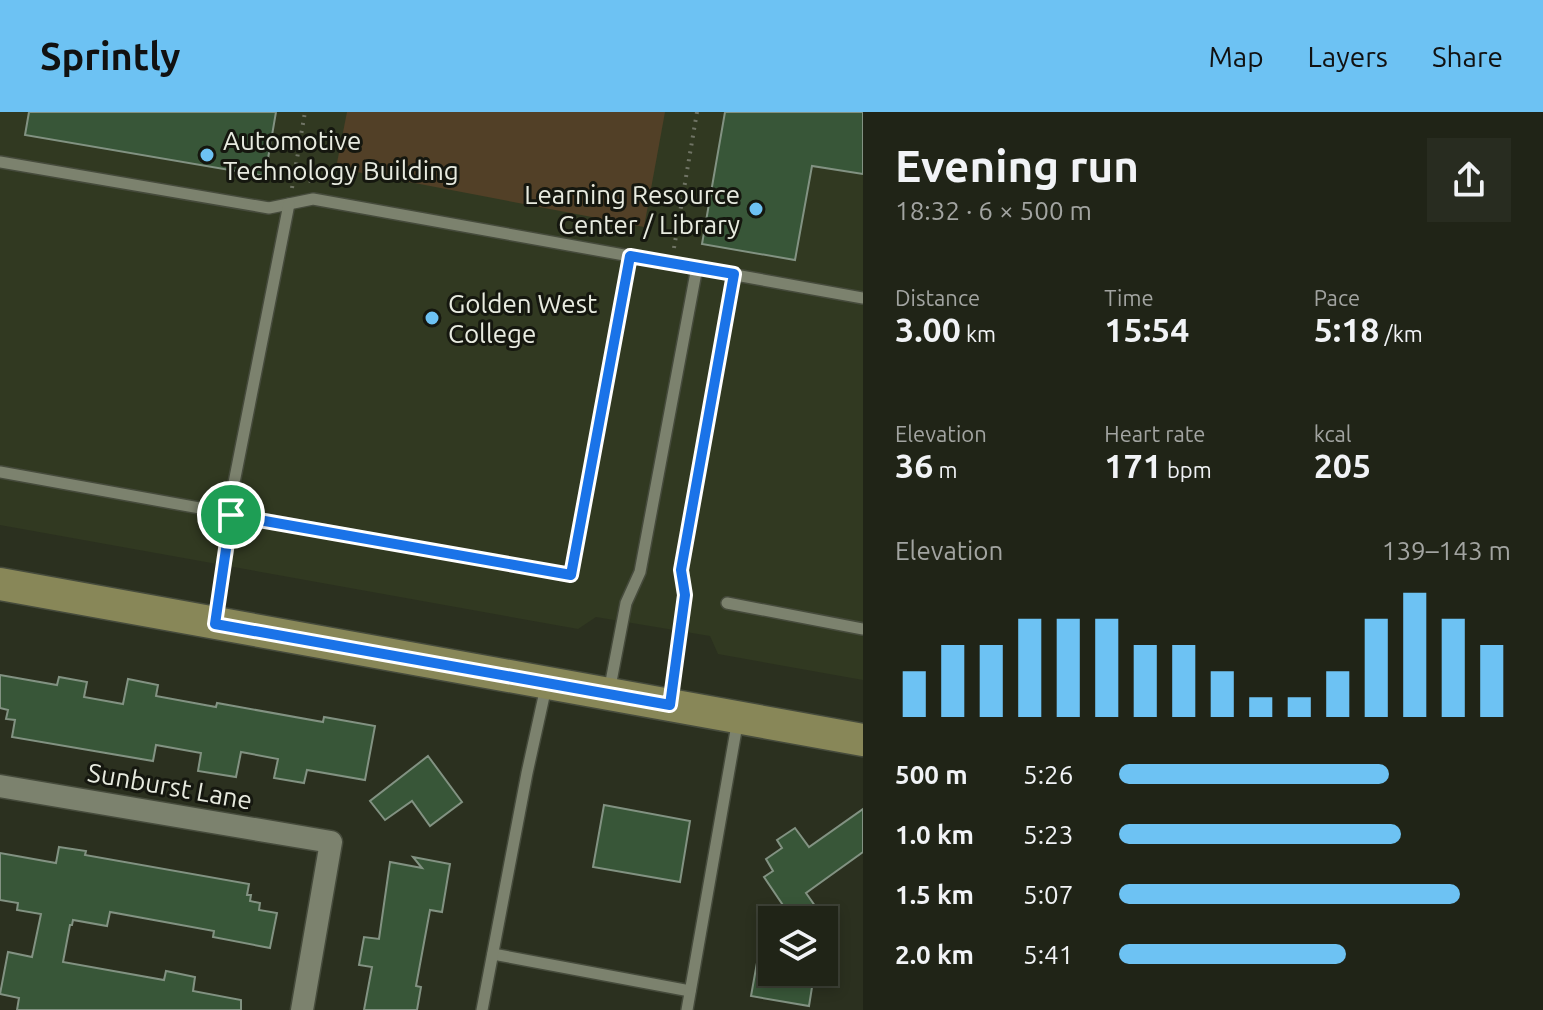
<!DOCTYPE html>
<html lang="en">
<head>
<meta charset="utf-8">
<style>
	:root { --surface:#202417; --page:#282c20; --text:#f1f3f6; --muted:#a2a4a1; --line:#3d4136; --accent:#6dc2f3 }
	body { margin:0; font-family:Ubuntu,sans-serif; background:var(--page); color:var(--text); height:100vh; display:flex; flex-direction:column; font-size:30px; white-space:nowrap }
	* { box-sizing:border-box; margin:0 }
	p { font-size:26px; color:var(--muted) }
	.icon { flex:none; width:44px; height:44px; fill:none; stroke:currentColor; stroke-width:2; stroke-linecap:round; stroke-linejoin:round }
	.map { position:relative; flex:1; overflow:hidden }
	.side { display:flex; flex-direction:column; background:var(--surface); width:680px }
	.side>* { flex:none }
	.controls { position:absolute; left:758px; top:794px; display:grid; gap:16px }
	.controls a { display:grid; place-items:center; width:80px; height:80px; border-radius:0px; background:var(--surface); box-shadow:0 4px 12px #0003,0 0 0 2px var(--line); font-size:40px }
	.pin { position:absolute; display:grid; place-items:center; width:68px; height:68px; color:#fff; margin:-34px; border:4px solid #fff; border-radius:50%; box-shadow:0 2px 8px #0007 }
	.round { display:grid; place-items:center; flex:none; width:84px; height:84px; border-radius:0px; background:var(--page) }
	.headline { display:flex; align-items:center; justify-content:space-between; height:136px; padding:0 32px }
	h1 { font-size:44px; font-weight:700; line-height:60px }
	.metrics { display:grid; grid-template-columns:repeat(3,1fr); gap:12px; height:136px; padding:8px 32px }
	.metrics div { display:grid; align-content:center }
	.metrics b { font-size:34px; font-weight:700 }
	.metrics small { font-size:22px; font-weight:400 }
	.metrics p { font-size:22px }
	.chart { height:224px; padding:16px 32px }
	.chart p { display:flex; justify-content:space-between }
	.chart svg { width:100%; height:144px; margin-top:8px; stroke:var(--accent); stroke-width:6 }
	ul { padding:0 32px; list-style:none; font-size:26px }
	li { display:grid; grid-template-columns:128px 96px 1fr; align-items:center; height:60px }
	li i { height:20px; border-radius:10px; background:var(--accent) }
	header { display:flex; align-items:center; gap:48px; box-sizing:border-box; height:112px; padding:0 40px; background:var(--accent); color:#111 }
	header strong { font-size:38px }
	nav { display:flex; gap:44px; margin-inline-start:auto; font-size:28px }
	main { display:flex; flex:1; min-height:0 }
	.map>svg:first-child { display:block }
	.built { fill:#313921 }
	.green { fill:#524027 }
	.building { fill:#385638; stroke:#829282; stroke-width:2 }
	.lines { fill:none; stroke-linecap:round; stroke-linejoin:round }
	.service-casing { stroke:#464b3c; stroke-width:14 }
	.minor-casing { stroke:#464b3c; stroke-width:25 }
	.secondary-casing { stroke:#464b3c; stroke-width:35 }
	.path { stroke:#707465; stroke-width:4; stroke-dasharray:2 6; stroke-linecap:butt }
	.service { stroke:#7c826e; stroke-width:11 }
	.minor { stroke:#7c826e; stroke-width:22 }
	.secondary { stroke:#888758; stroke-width:32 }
	.route-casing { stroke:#fff; stroke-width:16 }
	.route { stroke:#1a73e8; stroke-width:10 }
	.poi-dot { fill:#6dc2f3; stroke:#15170f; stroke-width:3 }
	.labels { text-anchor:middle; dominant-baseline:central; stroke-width:6; stroke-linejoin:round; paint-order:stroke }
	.poi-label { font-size:26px; fill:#e8ebe0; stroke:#15170f; text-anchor:start }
	.street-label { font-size:26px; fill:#e8ebe0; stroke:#15170f }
</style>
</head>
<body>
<header>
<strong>Sprintly</strong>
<nav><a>Map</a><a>Layers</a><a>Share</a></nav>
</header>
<main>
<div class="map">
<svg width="863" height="898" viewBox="0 0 863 898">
	<rect width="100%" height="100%" fill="#2b301f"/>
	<polygon class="built" points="0,0 863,0 863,568 718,542 710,524 596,505 578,517 0,413"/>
	<polygon class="green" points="347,0 665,0 644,115 336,56"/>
	<g class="building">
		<polygon points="29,0 276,0 265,64 25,23"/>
		<polygon points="725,0 863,0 863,62 812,54 795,148 702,132"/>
		<polygon points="0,563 57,573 59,565 87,570 84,585 123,592 128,567 158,573 156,584 216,595 217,591 323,610 324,605 375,614 365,668 307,658 304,671 274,666 278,647 241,640 236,665 198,659 201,641 156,633 153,649 12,625 15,608 6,607 8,598 0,596"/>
		<polygon points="428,644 462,690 430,714 412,689 385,708 370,689"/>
		<polygon points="604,693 690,709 680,770 593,755"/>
		<polygon points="863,697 863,740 806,781 820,801 808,808 793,808 764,765 773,759 766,747 782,736 777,728 795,716 809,735"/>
		<polygon points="59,735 86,739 85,743 249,772 247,783 251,783 250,789 260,791 259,798 277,801 270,836 213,825 214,819 110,800 107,814 73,808 72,813 70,813 63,850 164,868 166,859 195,865 193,879 241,888 241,898 17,898 19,886 0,882 8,840 32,845 41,802 17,798 18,791 0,788 0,741 56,751"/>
		<polygon points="413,745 450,752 442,800 430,798 416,874 421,875 417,898 364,898 372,855 359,853 364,825 379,827 390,750 422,756"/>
		<polygon points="762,823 772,824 772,860 791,860 790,865 813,869 809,894 751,884"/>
	</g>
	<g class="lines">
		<defs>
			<g id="service">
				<polyline points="0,50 269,96 313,87 863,186"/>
				<polyline points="0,360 571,463 630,144"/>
				<polyline points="727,491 863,517"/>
				<polyline points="215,508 229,427 231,386 289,92"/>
				<polyline points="609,580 626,491 640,460 697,155"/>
				<polyline points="670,592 685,483 681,458 734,162"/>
				<polyline points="493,842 690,879"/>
				<polyline points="482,898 527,661 546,575"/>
				<polyline points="687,898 738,607"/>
			</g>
			<polyline id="minor" points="0,674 331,730 302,898"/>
			<polyline id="secondary" points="0,472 863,628"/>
		</defs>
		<use href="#service" class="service-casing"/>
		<use href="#minor" class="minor-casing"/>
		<use href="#secondary" class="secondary-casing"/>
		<g class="path">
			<polyline points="293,66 311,69"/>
			<polyline points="292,76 305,0"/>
			<polyline points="674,136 697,0"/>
		</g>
		<use href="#service" class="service"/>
		<use href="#minor" class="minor"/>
		<use href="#secondary" class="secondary"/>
	</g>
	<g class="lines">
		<defs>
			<polygon id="route" points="630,144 734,162 681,458 685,483 670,593 215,512 231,403 571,463"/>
		</defs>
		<use href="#route" class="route-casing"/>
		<use href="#route" class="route"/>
	</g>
	<g class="poi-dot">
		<circle cx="207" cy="43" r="8"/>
		<circle cx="756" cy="97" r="8"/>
		<circle cx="432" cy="206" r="8"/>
	</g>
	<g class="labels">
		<g class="poi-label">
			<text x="223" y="28">Automotive<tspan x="223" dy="30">Technology Building</tspan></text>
			<text x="740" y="82" text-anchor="end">Learning Resource<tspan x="740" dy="30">Center / Library</tspan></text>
			<text x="448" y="191">Golden West<tspan x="448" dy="30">College</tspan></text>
		</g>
		<g class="street-label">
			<text transform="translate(170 674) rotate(10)">Sunburst Lane</text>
		</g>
	</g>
</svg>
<div class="controls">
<a><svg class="icon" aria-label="layers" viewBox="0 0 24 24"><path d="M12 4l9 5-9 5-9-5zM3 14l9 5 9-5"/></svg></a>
</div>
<div class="pin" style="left:231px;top:403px;background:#1e9e55"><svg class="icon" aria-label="arrive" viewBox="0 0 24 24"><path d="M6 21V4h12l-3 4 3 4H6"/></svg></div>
</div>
<section class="side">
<div class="headline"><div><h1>Evening run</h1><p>18:32 · 6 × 500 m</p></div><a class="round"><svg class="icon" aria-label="share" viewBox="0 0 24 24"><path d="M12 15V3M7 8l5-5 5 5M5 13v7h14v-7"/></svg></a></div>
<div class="metrics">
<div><p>Distance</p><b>3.00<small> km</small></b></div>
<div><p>Time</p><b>15:54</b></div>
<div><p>Pace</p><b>5:18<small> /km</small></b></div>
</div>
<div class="metrics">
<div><p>Elevation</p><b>36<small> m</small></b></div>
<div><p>Heart rate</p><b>171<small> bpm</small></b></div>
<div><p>kcal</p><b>205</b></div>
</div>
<div class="chart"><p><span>Elevation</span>139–143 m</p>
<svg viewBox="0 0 160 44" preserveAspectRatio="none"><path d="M5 44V30M15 44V22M25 44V22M35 44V14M45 44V14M55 44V14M65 44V22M75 44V22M85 44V30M95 44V38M105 44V38M115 44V30M125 44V14M135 44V6M145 44V14M155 44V22"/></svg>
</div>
<ul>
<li><b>500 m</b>5:26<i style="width:69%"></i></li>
<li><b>1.0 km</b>5:23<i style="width:72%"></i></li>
<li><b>1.5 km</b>5:07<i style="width:87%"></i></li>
<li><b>2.0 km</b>5:41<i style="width:58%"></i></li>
</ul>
</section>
</main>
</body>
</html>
